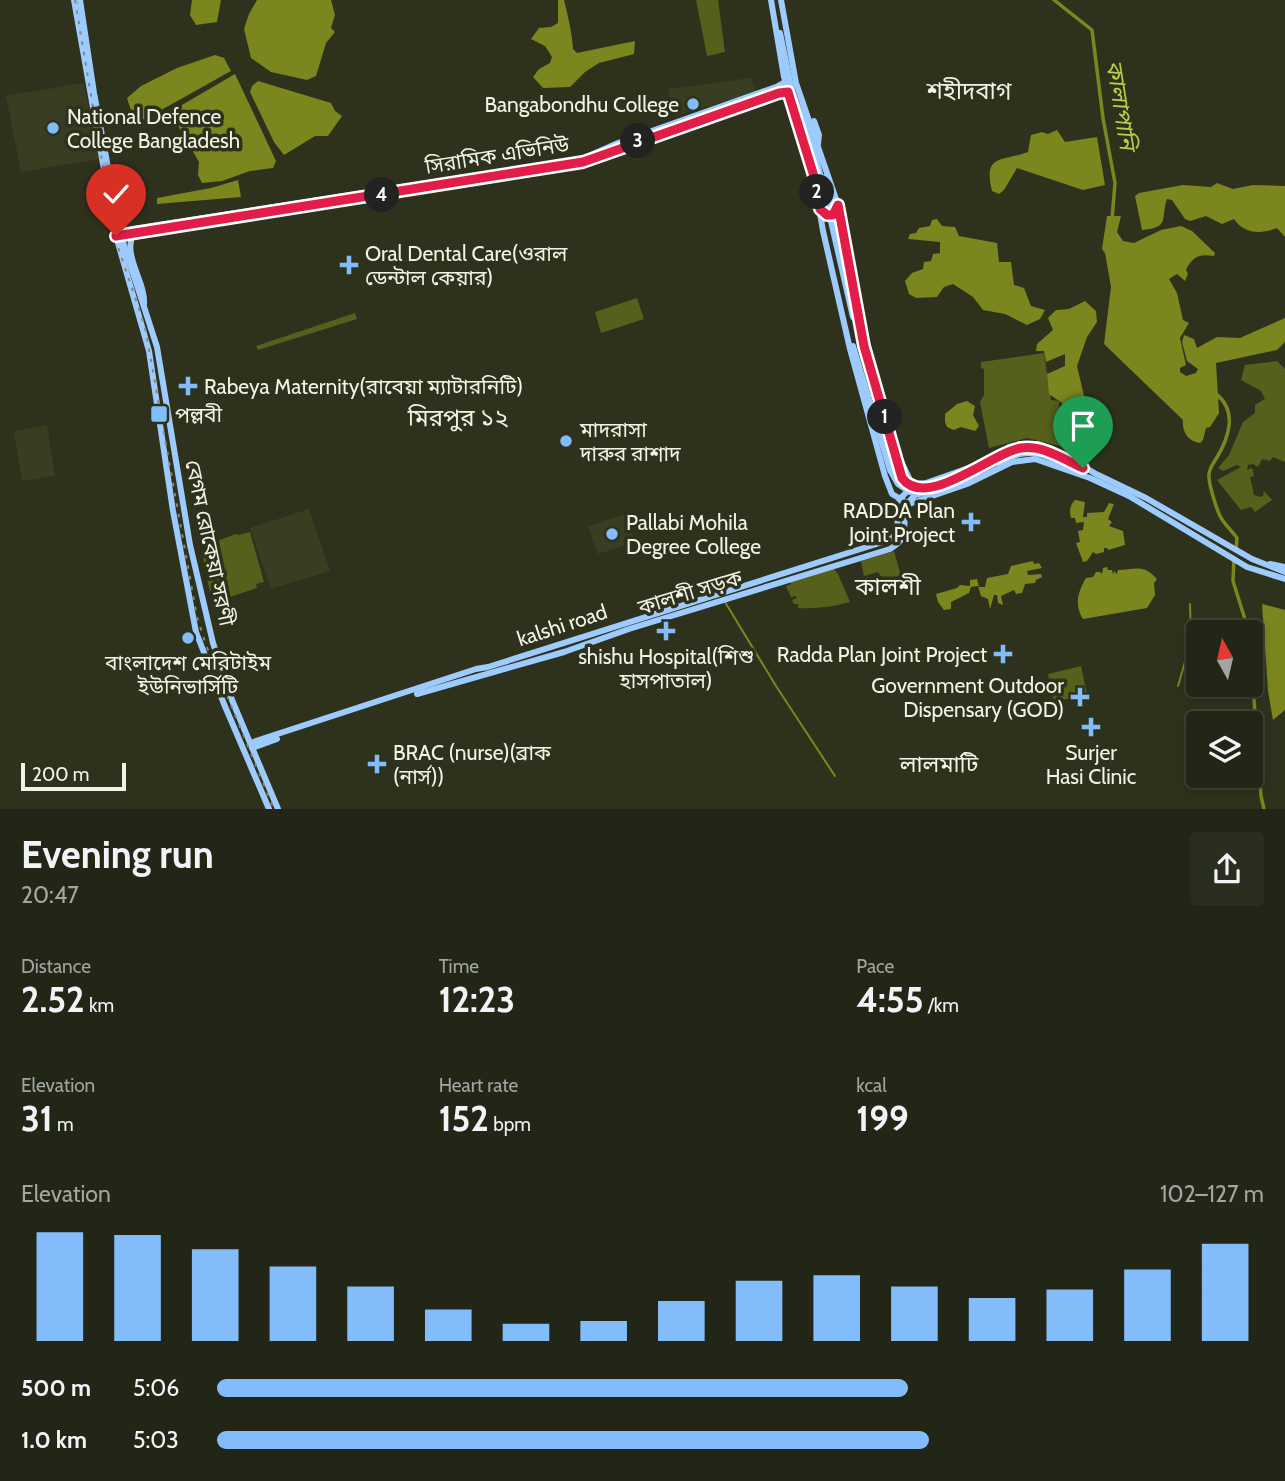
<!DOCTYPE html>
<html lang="en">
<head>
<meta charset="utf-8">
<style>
	:root { --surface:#222616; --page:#2a2e1f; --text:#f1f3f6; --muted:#a2a5a1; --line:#3f4335; --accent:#82bcfa }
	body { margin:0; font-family:Cabin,"Noto Sans Bengali",sans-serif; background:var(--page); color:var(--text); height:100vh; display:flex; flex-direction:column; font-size:26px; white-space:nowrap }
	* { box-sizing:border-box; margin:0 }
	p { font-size:23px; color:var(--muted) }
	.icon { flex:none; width:38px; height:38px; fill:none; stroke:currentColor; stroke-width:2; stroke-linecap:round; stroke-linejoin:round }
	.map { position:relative; height:809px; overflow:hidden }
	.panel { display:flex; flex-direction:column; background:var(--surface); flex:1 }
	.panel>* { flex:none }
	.needle { width:46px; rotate:352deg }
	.tools { position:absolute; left:1186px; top:620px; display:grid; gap:14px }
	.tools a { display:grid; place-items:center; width:77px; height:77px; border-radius:7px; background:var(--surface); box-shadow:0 4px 10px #0003,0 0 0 2px var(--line); font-size:35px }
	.scale { position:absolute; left:21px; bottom:18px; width:105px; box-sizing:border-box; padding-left:7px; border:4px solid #f1f3e6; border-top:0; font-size:19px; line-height:24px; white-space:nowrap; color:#f1f3e6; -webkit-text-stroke:5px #2e321d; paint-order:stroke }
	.pin { position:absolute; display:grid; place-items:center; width:60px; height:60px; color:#fff; margin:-72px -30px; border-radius:50% 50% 50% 0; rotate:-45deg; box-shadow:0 0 7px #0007 }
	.pin .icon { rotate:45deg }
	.km { position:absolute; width:35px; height:35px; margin:-18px; border-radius:50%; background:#222; color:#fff; font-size:19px; line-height:35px; text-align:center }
	.round { display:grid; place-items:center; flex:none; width:74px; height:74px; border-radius:7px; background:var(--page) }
	.head { display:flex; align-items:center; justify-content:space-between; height:119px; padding:0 21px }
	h1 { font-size:38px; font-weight:800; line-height:52px }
	.figures { display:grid; grid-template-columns:repeat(3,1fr); gap:10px; height:119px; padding:7px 21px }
	.figures div { display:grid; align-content:center }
	.figures b { font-size:35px; font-weight:800 }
	.figures small { font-size:19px; font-weight:400 }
	.figures p { font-size:19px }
	.chart { height:196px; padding:14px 21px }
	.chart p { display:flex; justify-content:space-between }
	.chart svg { width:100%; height:126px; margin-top:7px; stroke:var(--accent); stroke-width:6 }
	ul { padding:0 21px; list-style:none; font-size:23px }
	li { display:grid; grid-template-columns:112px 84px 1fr; align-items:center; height:52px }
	li i { height:18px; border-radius:9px; background:var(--accent) }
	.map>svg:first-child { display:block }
	.built { fill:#393d22 }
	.green { fill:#565f1b }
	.water { fill:#7b861e }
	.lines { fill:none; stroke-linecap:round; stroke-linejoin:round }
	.stream { stroke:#7b861e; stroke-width:2 }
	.canal { stroke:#7b861e; stroke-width:3.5 }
	.major { stroke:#9ecbfd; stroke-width:6 }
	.rail { stroke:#868978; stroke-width:2; stroke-dasharray:3.5 7; stroke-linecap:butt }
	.route-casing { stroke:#fff; stroke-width:14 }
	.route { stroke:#e11d48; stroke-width:9 }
	.poi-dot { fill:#82bcfa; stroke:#2e321d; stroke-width:2.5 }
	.labels { text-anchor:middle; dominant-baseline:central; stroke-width:7; stroke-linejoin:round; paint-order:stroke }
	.poi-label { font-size:21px; fill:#f1f3e6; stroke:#2e321d; text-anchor:start }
	.street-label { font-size:21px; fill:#f1f3e6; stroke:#2e321d }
	.water-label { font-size:23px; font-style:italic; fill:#bccc4a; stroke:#2e321d }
	.neighbourhood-label { font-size:23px; fill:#f1f3e6; stroke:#2e321d }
	.quarter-label { font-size:24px; fill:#f1f3e6; stroke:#2e321d }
</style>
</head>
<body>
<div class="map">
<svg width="1285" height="809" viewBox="0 0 1285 809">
	<rect width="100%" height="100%" fill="#2e321d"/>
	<g class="built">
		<polygon points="751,78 756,92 675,116 668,89"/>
		<polygon points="84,83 99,159 21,172 6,96"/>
		<polygon points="47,425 55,476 22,481 14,431"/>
		<polygon points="309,509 330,571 271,589 250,528"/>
		<polygon points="626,514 635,542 598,554 588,526"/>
	</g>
	<g class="green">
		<polygon points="696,0 718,0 725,52 707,56"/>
		<polygon points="637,298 644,319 601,333 595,312"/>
		<polygon points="355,313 357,319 258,350 256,346"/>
		<polygon points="1044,353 1051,400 1059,401 1060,446 1027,438 989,448 980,402 984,395 984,369 981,368 981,362"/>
		<polygon points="1277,361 1285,369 1285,462 1273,457 1270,461 1262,459 1258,467 1253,464 1248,465 1247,470 1252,468 1254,476 1250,477 1254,495 1260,497 1263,496 1264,491 1272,500 1255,512 1251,507 1241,510 1217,480 1241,467 1237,465 1223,471 1218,468 1229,455 1243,422 1255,413 1255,405 1265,399 1261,391 1241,380 1245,365"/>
		<polygon points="250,532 264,582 256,584 257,588 212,603 203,557 208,556 204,546 236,534 239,535"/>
		<polygon points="894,551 901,576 884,581 878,572 864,576 861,561"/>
		<path d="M833 568 838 574 850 602C832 607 816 609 798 608V604H794L792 600 797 598 796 596 791 597 786 586 791 584V582Z"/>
		<polygon points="1081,666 1087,694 1054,702 1048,674"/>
	</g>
	<g class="water">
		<polygon points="192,0 221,0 217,22 196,25 190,15"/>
		<polygon points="257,0 331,0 335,15 331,28 335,32 326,43 316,76 307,80 271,72 251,58 244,29 249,14"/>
		<path d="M558 0H564C568 16 572 32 573 49L577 53 635 41 634 54 599 63 585 72 570 87 543 88 533 77 539 69 550 63 552 57 545 46 531 39 539 28 551 27 558 23Z"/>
		<polygon points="215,55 224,58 231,71 145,119 134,120 127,98 141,86 177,68"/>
		<polygon points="235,74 276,161 273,168 250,171 222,181 202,183 198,175 199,162 170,112"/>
		<polygon points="258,81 331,103 335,111 342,116 328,136 315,136 284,155 274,142 250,92 252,86"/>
		<path d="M1057 130 1065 142 1097 137 1105 185 1083 190 1017 168 1004 190 999 194 992 191C983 154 1001 162 1028 152L1031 135 1042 132 1048 134Z"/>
		<polygon points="238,180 241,197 157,204 157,198 211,188"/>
		<path d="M1217 183 1233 189 1253 185 1285 186V237L1277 228C1260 235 1243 233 1234 219L1222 224 1206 216 1190 221 1185 219 1172 200 1167 199C1160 219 1171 227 1142 230L1135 196 1139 193 1183 185 1211 187Z"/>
		<path d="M1107 216H1121L1117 232 1123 241 1134 243 1161 230 1181 226 1192 231 1215 253 1214 256C1199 254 1193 256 1186 270L1188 274 1185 281 1177 274 1169 279 1177 293 1183 320 1189 323 1180 338 1186 365 1180 368V372L1186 376 1196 373 1198 369 1187 361 1182 342 1184 335 1194 339 1197 348 1217 337 1240 338 1285 318V342L1277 350 1216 363 1219 413 1210 427 1206 428 1203 440 1200 443C1187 441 1182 431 1183 420L1104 344 1111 287 1105 253 1102 249Z"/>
		<polygon points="937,219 942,226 955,227 959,236 997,243 999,262 1011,262 1014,285 1024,288 1031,306 1045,310 1040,319 1027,325 1005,314 983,310 973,297 953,284 944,287 937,297 916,298 909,294 905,281 912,273 923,269 924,262 931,261 933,254 940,253 940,242 908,239 910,234 916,233 919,228 930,226 932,220"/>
		<polygon points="1085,301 1096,311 1097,322 1087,337 1077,366 1085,400 1087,431 1075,434 1062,423 1062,403 1049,394 1047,374 1065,366 1065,354 1046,362 1044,351 1036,351 1037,344 1053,330 1048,318 1056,310 1069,309"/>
		<polygon points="967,401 975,406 973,415 979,426 975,431 961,427 954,430 947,427 945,422 945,414 957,404"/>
		<path d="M1075 500 1085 502 1083 517H1087V513L1104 512 1109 503 1114 504 1108 519 1112 522 1109 526 1123 531 1125 545 1108 550 1107 548H1104V552L1096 554 1093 552 1087 561 1083 562 1076 543 1080 542 1078 531 1083 530 1084 522 1076 523 1075 518H1071C1069 511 1070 505 1075 500Z"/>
		<polygon points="1033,561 1034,564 1039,563 1042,568 1027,571 1028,575 1041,574 1042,577 1036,580 1035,583 1025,584 1022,593 1016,594 1014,590 1001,596 1003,605 998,603 997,595 994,595 990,609 988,599 981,596 978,586 971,587 969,593 951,602 951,609 944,610 938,602 936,594 957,588 960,585 970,586 970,580 977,579 979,587 985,587 987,578 1008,574 1011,566"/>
		<path d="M1107 567 1108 570H1112L1113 575 1114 571 1117 574 1118 570C1135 569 1144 564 1157 579L1154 583 1155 595 1147 608 1083 619C1074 604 1078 592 1086 578L1093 577 1096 572H1100L1102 574 1103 568Z"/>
		<polygon points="1262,604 1285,610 1285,710 1273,720 1268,691"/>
	</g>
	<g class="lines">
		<g class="stream">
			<polyline points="725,602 776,686 835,776"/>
			<polyline points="1178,686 1191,641 1190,604"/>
		</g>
		<g class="canal">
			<polyline points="1054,0 1092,30 1103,118 1115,183 1112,219"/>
			<path d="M1216 394C1238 411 1229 438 1216 459 1213 464 1210 467 1209 474 1208 483 1216 507 1220 516 1224 524 1232 531 1237 538L1236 551"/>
			<polyline points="1234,558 1233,581 1249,632"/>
			<polyline points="1251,657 1261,796 1264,809"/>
		</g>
		<g class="major">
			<polyline points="74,0 115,232"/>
			<polyline points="80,0 94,93 120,231 582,159 618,143 776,87 785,82"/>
			<polyline points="771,0 784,77 813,173 823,231 850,349 885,476 892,494 909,504 967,484 1012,462 1035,459 1090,478 1129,496 1247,567 1285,579"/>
			<polyline points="781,0 796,83 838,205 862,326 900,459 910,480 918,484 926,483 980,464 1009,447 1038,444 1063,454 1096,474 1146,498 1252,559 1285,572"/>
			<polyline points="780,33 792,91 815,152 853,317"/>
			<polyline points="814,121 819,135 818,144"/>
			<polyline points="585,162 644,139 779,93 788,92"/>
			<polyline points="499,177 561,167"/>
			<polyline points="825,177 833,208 849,290"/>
			<polyline points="146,231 305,207"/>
			<path d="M135 232C120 252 146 282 144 304"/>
			<polyline points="116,236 149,351 173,511 196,632 224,704 269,809"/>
			<polyline points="121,236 157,347 190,545 213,643 232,700 278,809"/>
			<polyline points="855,314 866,362 896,467 908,486 918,489 928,488 973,472 1008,452 1022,448"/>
			<polyline points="853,346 890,470 898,484 910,492"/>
			<path d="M999 463C1032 443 1049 457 1079 472"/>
			<polyline points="905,506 915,495 927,492"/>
			<polyline points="1270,564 1285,567"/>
			<path d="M417 694 564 652 629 629 890 549C914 535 898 522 909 504"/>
			<path d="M250 743 476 669 488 667 889 540C911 523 879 503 919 485"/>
			<polyline points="252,748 277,739"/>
		</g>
		<polyline class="rail" points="75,0 115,238 145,327 197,617 206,645 274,809"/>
	</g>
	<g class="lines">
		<defs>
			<path id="route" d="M116 236 583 162 779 93 788 92 813 173 820 209 827 215H833L838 205 864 346 902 478C926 511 993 452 1021 448 1043 445 1063 459 1083 468"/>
		</defs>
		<use href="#route" class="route-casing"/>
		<use href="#route" class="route"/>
	</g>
	<g class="poi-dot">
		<circle cx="693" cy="104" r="7"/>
		<circle cx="53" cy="128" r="7"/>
		<path d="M345.5 254.5h7v7h7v7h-7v7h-7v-7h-7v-7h7z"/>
		<path d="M184.5 375.5h7v7h7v7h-7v7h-7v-7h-7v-7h7z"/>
		<rect x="150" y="405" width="18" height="18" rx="3.5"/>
		<circle cx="566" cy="441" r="7"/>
		<path d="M967.5 511.5h7v7h7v7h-7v7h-7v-7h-7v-7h7z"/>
		<circle cx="612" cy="534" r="7"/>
		<path d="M662.5 620.5h7v7h7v7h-7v7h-7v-7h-7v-7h7z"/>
		<circle cx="188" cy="638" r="7"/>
		<path d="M999.5 643.5h7v7h7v7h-7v7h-7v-7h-7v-7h7z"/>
		<path d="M1076.5 686.5h7v7h7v7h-7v7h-7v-7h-7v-7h7z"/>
		<path d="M1087.5 716.5h7v7h7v7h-7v7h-7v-7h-7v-7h7z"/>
		<path d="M373.5 753.5h7v7h7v7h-7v7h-7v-7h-7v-7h7z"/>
	</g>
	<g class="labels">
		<g class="poi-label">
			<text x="679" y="104" text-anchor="end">Bangabondhu College</text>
			<text x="67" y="116">National Defence<tspan x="67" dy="24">College Bangladesh</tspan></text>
			<text x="365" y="253">Oral Dental Care(ওরাল<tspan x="365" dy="24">ডেন্টাল কেয়ার)</tspan></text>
			<text x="204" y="386">Rabeya Maternity(রাবেয়া ম্যাটারনিটি)</text>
			<text x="175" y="414">পল্লবী</text>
			<text x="580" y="429">মাদরাসা<tspan x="580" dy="24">দারুর রাশাদ</tspan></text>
			<text x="955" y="510" text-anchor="end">RADDA Plan<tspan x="955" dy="24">Joint Project</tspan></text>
			<text x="626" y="522">Pallabi Mohila<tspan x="626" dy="24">Degree College</tspan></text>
			<text x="987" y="654" text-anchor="end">Radda Plan Joint Project</text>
			<text x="666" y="656" text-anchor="middle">shishu Hospital(শিশু<tspan x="666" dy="24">হাসপাতাল)</tspan></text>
			<text x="188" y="662" text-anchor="middle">বাংলাদেশ মেরিটাইম<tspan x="188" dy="24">ইউনিভার্সিটি</tspan></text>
			<text x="1064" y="685" text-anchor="end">Government Outdoor<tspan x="1064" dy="24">Dispensary (GOD)</tspan></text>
			<text x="393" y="752">BRAC (nurse)(ব্রাক<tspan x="393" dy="24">(নার্স))</tspan></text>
			<text x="1091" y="752" text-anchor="middle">Surjer<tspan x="1091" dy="24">Hasi Clinic</tspan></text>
		</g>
		<g class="street-label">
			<text transform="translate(497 155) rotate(-9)">সিরামিক এভিনিউ</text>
			<text transform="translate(210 543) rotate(78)">বেগম রোকেয়া সরণী</text>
			<text transform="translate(690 592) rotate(-17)">কালশী সড়ক</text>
			<text transform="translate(562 625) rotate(-18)">kalshi road</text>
		</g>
		<g class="water-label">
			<text transform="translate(1121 105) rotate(81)">কালাপানি</text>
		</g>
		<g class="neighbourhood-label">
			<text x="939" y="764">লালমাটি</text>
		</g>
		<g class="quarter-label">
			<text x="969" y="90">শহীদবাগ</text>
			<text x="458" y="417">মিরপুর ১২</text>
			<text x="888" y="586">কালশী</text>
		</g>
	</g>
</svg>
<div class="tools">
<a><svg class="needle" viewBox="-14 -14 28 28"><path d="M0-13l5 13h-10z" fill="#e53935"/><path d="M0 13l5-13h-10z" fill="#a2a5a1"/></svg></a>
<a><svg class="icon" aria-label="layers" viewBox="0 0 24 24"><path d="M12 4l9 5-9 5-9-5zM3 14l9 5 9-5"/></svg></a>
</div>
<div class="scale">200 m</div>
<div class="pin" style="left:1083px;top:468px;background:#1e9e55"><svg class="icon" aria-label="arrive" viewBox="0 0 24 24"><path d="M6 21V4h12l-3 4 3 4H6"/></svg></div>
<div class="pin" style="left:116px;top:236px;background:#d93025"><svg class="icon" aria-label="check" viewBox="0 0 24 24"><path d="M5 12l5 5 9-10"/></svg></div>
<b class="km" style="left:885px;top:417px">1</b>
<b class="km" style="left:817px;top:192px">2</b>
<b class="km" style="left:638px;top:141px">3</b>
<b class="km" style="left:382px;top:195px">4</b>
</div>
<section class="panel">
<div class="head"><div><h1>Evening run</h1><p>20:47</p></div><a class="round"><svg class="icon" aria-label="share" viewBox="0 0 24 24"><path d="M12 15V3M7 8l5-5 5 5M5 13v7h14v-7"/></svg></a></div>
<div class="figures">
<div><p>Distance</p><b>2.52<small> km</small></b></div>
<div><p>Time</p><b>12:23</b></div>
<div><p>Pace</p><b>4:55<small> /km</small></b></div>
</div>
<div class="figures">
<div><p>Elevation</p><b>31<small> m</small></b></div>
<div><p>Heart rate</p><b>152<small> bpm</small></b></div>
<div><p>kcal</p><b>199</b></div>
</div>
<div class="chart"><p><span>Elevation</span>102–127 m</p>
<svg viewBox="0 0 160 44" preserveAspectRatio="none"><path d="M5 44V6M15 44V7M25 44V12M35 44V18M45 44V25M55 44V33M65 44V38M75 44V37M85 44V30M95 44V23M105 44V21M115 44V25M125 44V29M135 44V26M145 44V19M155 44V10"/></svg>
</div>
<ul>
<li><b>500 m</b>5:06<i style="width:66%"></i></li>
<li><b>1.0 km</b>5:03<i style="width:68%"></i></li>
</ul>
</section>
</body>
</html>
